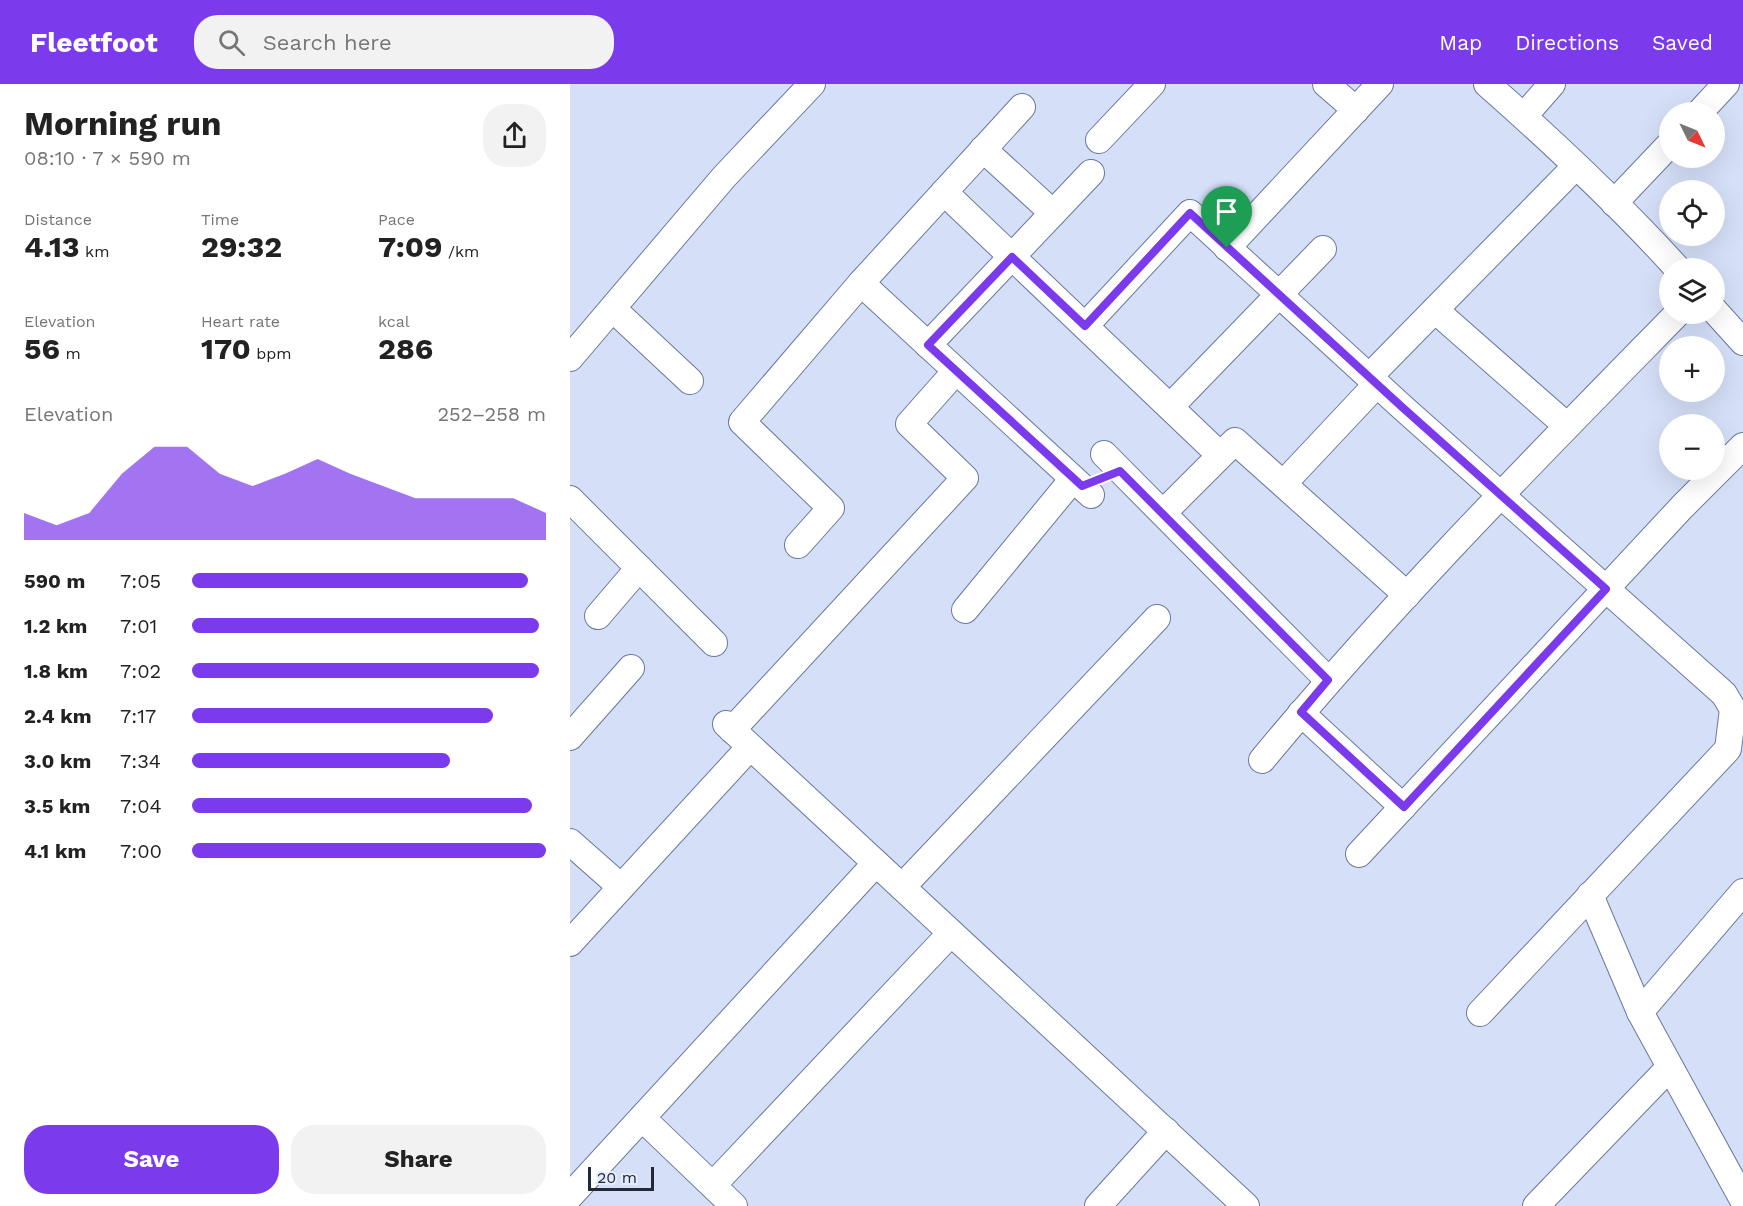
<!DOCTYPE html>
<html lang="en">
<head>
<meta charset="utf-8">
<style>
	:root { --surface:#fff; --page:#f2f2f2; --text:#222; --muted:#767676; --accent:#7c3aed }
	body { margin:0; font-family:"Work Sans",sans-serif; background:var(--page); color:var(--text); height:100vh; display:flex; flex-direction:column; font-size:22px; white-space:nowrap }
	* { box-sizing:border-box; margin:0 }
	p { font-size:20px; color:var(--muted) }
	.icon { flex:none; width:33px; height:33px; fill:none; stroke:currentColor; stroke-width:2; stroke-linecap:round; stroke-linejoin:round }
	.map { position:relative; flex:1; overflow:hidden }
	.side { display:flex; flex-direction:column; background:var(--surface); width:570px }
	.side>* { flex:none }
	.needle { width:39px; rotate:133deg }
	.buttons { position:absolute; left:1089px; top:18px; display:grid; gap:12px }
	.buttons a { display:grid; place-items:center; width:66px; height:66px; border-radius:50%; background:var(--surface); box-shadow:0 6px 24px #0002; font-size:30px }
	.scale { position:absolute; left:18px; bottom:15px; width:66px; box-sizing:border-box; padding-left:6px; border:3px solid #232939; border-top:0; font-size:16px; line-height:21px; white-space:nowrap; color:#232939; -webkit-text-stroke:4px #e5edfd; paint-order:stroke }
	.pin { position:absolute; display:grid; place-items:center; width:51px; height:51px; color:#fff; margin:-62px -26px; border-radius:50% 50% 50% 0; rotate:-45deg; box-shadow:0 0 6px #0007 }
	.pin .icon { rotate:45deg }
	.round { display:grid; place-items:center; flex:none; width:63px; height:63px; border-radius:24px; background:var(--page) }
	.head { display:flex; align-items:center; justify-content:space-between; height:102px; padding:0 24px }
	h1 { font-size:33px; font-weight:700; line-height:45px }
	.figures { display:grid; grid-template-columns:repeat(3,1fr); gap:9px; height:102px; padding:6px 24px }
	.figures div { display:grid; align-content:center }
	.figures b { font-size:30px; font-weight:700 }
	.figures small { font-size:16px; font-weight:400 }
	.figures p { font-size:16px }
	.chart { height:168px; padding:12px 24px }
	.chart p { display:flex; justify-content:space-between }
	.chart svg { width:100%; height:108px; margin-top:6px; fill:var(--accent); opacity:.7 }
	.action { display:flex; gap:12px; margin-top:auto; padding:12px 24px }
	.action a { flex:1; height:69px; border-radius:24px; background:var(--accent); color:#fff; font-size:24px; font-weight:700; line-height:69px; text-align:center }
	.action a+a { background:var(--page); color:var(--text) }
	ul { padding:0 24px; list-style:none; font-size:20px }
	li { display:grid; grid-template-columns:96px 72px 1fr; align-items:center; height:45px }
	li i { height:15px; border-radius:8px; background:var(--accent) }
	header { display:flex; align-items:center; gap:36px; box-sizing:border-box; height:84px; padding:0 30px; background:var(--accent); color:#fff }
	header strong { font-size:28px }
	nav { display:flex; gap:33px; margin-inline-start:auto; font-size:21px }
	.search { width:420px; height:54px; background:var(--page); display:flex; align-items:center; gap:15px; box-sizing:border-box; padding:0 21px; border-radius:24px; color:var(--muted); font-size:22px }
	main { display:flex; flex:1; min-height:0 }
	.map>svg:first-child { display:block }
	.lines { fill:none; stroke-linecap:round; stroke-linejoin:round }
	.minor-casing { stroke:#69799d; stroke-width:28 }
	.minor { stroke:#fff; stroke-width:26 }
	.route-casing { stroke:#fff; stroke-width:12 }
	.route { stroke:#7c3aed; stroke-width:8 }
</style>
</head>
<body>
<header>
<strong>Fleetfoot</strong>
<div class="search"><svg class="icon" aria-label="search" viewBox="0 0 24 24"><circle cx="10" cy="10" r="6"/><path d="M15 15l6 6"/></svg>Search here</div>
<nav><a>Map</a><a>Directions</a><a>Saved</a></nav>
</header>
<main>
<section class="side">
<div class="head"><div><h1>Morning run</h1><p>08:10 · 7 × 590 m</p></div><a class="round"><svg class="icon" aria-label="share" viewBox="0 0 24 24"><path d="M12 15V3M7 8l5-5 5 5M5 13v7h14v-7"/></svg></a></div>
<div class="figures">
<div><p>Distance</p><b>4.13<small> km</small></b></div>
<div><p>Time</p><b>29:32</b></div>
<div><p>Pace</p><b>7:09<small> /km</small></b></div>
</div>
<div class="figures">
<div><p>Elevation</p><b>56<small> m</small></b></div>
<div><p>Heart rate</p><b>170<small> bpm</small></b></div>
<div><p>kcal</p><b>286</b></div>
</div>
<div class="chart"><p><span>Elevation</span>252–258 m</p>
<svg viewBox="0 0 160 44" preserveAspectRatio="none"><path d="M0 44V33L10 38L20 33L30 17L40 6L50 6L60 17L70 22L80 17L90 11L100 17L110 22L120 27L130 27L140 27L150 27L160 33V44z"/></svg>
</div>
<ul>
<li><b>590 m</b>7:05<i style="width:95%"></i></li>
<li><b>1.2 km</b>7:01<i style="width:98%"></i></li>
<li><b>1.8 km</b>7:02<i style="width:98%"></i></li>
<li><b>2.4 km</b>7:17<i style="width:85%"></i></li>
<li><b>3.0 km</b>7:34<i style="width:73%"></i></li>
<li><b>3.5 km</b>7:04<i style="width:96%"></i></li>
<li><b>4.1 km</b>7:00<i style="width:100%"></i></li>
</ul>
<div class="action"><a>Save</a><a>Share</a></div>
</section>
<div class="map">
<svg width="1173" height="1122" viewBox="0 0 1173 1122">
	<rect width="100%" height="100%" fill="#d5e0f8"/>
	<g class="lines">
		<defs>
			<g id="minor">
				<polyline points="756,0 786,26"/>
				<path d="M917 0C983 58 1048 119 1107 184"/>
				<polyline points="1130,28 1156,0"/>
				<polyline points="954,32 982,0"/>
				<polyline points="529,56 582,0"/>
				<polyline points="413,65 483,129"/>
				<polyline points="374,108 650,371"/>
				<polyline points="1044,119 1100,60"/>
				<polyline points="657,164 810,0"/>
				<polyline points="291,199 521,411"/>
				<polyline points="43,225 120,297"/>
				<polyline points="865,226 997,342"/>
				<polyline points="1144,226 1173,258"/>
				<polyline points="515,242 620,129 832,323 1154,610 1163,625 1158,665 910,929"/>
				<polyline points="358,261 521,89"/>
				<polyline points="0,274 154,93 242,0"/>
				<polyline points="799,293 1006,82"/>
				<polyline points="600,323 753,165"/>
				<polyline points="534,370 758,596"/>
				<polyline points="714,399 807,300"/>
				<polyline points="0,415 144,559"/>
				<polyline points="593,429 665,357 837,511"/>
				<polyline points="228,461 261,424 172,338 291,199 452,23"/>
				<polyline points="395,526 503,395"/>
				<polyline points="28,532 69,484"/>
				<polyline points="731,629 833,723"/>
				<polyline points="156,640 676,1122"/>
				<polyline points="162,646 395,394 339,340 386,287"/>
				<polyline points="0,653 61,584"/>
				<path d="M692 676C822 519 965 375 1107 230"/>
				<polyline points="0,758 51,803"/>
				<polyline points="789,770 1112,423 1173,362"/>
				<polyline points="332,803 587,534"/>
				<polyline points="1173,808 1070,928 1173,1116"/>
				<polyline points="1020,811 1070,928"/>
				<polyline points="0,859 180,663"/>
				<polyline points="72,1034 164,1122"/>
				<polyline points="143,1101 381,849"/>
				<polyline points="0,1112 306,779"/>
				<polyline points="528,1122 596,1047"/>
				<polyline points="966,1122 1100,983"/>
			</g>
		</defs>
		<use href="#minor" class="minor-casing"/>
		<use href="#minor" class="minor"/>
	</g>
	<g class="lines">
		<defs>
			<polygon id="route" points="620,129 832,323 1036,505 834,723 731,628 758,596 550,387 512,402 358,261 442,173 515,242"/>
		</defs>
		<use href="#route" class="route-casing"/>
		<use href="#route" class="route"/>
	</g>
</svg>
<div class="buttons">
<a><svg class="needle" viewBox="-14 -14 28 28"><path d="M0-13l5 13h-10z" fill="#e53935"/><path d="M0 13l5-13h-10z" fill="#767676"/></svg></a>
<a><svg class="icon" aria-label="locate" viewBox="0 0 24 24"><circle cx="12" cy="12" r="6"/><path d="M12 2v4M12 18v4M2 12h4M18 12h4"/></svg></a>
<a><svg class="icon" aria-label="layers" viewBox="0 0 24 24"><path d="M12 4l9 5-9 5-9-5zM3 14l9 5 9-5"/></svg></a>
<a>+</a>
<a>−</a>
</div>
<div class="scale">20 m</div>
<div class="pin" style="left:657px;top:164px;background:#1e9e55"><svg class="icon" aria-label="arrive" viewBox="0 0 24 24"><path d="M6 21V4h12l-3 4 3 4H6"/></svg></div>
</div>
</main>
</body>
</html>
